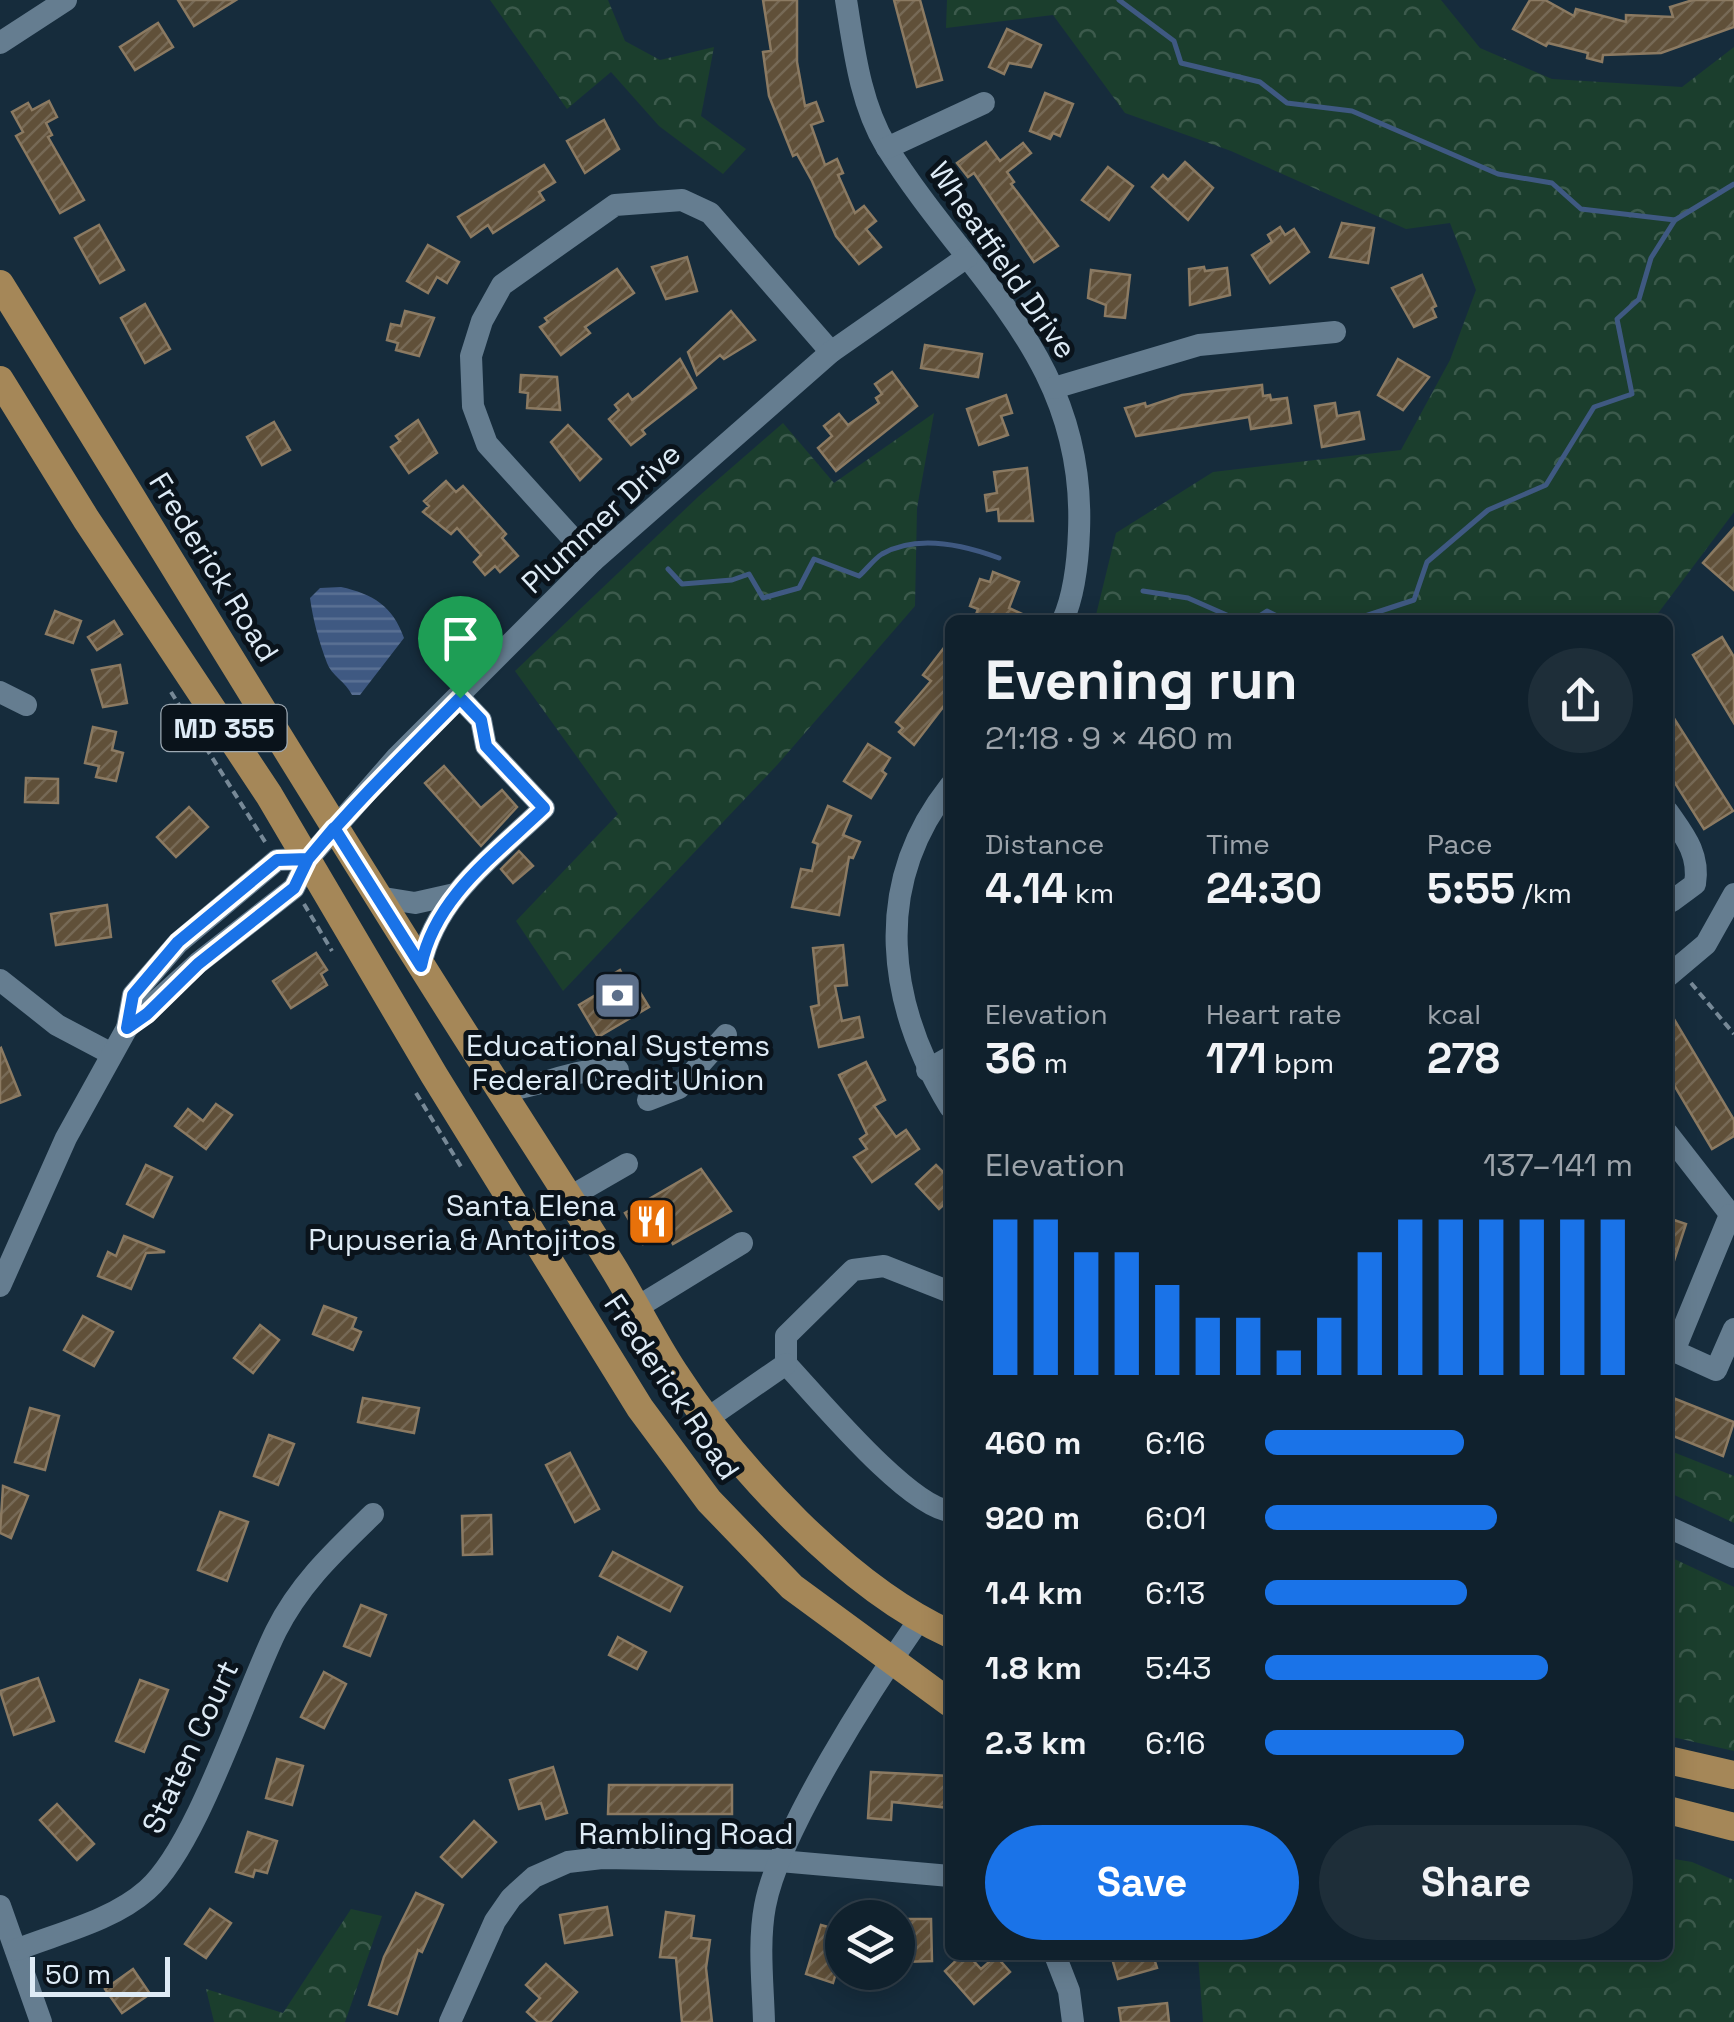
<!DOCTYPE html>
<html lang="en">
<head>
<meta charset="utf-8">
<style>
	:root { --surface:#10212d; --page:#1e2e39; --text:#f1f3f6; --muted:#9ca3aa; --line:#303e49; --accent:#1a73e8 }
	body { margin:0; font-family:"Space Grotesk",sans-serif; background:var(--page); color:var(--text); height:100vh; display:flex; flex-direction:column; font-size:38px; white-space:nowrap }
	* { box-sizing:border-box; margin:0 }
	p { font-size:32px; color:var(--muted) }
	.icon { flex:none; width:55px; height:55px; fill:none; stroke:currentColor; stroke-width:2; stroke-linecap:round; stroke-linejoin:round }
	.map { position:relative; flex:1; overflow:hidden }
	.details { position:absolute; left:945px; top:615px; width:728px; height:1345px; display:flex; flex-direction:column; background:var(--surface); border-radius:15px; box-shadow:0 5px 25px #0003,0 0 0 2px var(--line) }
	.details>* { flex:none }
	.controls { position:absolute; left:825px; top:1900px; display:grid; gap:20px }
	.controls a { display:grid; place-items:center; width:90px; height:90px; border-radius:50%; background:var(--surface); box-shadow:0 5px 25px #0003,0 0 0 2px var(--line); font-size:50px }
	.scale { position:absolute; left:30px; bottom:25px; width:140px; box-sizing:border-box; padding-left:10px; border:5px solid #deebf6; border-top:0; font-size:28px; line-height:35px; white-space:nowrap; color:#deebf6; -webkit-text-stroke:8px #0a131b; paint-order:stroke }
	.pin { position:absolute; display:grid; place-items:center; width:85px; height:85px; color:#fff; margin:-102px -42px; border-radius:50% 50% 50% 0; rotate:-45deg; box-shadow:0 0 10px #0007 }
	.pin .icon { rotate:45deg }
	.round { display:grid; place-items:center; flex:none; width:105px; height:105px; border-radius:52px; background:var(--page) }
	.overview { display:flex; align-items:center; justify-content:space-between; height:170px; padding:0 40px }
	h1 { font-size:55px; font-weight:700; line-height:75px }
	.figures { display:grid; grid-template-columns:repeat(3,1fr); gap:15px; height:170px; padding:10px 40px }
	.figures div { display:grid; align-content:center }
	.figures b { font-size:42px; font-weight:700 }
	.figures small { font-size:28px; font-weight:400 }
	.figures p { font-size:28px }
	.chart { height:280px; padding:20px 40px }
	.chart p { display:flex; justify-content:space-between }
	.chart svg { width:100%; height:180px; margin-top:10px; stroke:var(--accent); stroke-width:6 }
	.button { display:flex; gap:20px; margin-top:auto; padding:20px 40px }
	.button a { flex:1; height:115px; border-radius:60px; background:var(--accent); color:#fff; font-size:40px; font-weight:700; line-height:115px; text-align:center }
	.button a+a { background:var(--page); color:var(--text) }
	ul { padding:0 40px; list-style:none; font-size:32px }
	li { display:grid; grid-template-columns:160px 120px 1fr; align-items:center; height:75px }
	li i { height:25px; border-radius:12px; background:var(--accent) }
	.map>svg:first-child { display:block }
	.forest { fill:url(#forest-crowns) }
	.water { fill:url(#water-rules) }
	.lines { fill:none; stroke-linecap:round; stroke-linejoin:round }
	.stream { stroke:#3f5982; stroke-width:5 }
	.building { fill:url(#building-hatch); stroke:#8b7a62; stroke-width:2.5 }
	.path { stroke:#778997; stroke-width:4; stroke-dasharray:8 5; stroke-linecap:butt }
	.minor { stroke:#657d90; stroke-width:22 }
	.major { stroke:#a58758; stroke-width:28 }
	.route-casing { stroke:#fff; stroke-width:20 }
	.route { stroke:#1a73e8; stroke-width:12 }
	.labels { text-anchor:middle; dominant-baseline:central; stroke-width:10; stroke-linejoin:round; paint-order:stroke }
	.shield { fill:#0a131b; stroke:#9eaab4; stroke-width:2.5 }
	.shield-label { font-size:28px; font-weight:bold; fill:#deebf6 }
	.street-label { font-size:30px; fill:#deebf6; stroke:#0a131b }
	.poi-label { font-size:30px; fill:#deebf6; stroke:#0a131b }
</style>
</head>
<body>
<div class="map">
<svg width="1734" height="2022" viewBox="0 0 1734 2022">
	<defs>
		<pattern id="forest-crowns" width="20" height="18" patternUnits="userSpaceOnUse" patternTransform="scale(2.5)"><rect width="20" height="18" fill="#1b3e2d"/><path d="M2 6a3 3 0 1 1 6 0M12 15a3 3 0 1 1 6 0" fill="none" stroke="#3c5a4c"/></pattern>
		<pattern id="water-rules" width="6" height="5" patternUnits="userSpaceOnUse" patternTransform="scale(2.5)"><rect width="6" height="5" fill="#3f5982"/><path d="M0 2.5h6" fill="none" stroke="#5a7194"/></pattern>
		<pattern id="building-hatch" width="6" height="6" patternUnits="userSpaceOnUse" patternTransform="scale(2.5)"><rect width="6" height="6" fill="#605039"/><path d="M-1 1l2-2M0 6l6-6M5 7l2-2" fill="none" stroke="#766956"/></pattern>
	</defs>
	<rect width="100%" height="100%" fill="#162c3c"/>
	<g class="forest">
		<polygon points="490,0 608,0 625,41 660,60 714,47 701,116 746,149 723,174 659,126 611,72 567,109"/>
		<polygon points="947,0 1441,0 1480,48 1552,79 1682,87 1734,47 1734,512 1653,620 1102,620 1096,615 1116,533 1213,472 1401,450 1450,360 1476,290 1450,223 1406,229 1231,151 1125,113 1053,15 946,28"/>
		<polygon points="934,413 917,508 915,606 778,764 563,991 516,921 618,814 515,671 699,496 783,423 834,483"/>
		<polygon points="1668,1450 1734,1476 1734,1523 1668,1492"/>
		<polygon points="1668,1556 1734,1587 1734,1751 1668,1736"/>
		<polygon points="1668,1858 1692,1862 1734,1880 1734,2022 1203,2022 1198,1955 1668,1955"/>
		<polygon points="351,1909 382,1916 345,2022 214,2022 206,1989 283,2013"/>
	</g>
	<path class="water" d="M341 587C373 594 393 606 404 638L360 695H352C346 682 331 675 327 663 319 642 313 620 310 598L320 588Z"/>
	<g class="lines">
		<g class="stream">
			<polyline points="1119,0 1174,41 1181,63 1260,82 1287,103 1352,111 1498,174 1552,183 1581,209 1675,220 1734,184"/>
			<path d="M668 569 682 584 732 580 749 574 763 598 799 588 814 559 859 576C866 570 874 559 882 554 917 534 964 545 999 558"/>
			<polyline points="1143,591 1188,598 1238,620"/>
			<polyline points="1253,620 1267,611 1285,620"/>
			<polyline points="1353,620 1414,600 1427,562 1488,510 1546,485 1594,407 1632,394 1617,319 1639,299 1651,258 1675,220"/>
		</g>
	</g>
	<g class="building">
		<polygon points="178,0 236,0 194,26"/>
		<polygon points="763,0 797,0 797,62 805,106 816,102 823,121 811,125 825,165 837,159 843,173 838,175 855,213 864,206 876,221 866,229 881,247 859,264 836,236 812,181 797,154 793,156 769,96 763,52 771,51"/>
		<polygon points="894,0 920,0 942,80 917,87"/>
		<polygon points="1530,0 1545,0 1574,16 1576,9 1626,22 1626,15 1673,17 1670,7 1693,0 1734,0 1734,27 1661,53 1603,55 1602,62 1587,58 1588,53 1548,43 1546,46 1513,29"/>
		<polygon points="158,23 173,47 135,70 120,47"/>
		<polygon points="1007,29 1041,45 1031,67 1009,63 1004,74 989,67"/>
		<polygon points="1045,93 1073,104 1060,136 1053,133 1050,139 1030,131"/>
		<polygon points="49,101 57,117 46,123 52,135 48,137 84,200 60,213 16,136 23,132 12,112 28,103 32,110"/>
		<polygon points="604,120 619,149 585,173 567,141"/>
		<polygon points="986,142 1000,161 1023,143 1031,153 1007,172 1014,182 1011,184 1058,246 1034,262 974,173 968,177 957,163"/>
		<polygon points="1185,162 1213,188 1188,220 1152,187 1163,175 1168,180"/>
		<polygon points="544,165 555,182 539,192 544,200 493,233 488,225 471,237 458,217"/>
		<polygon points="1108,167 1133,186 1109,220 1082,200"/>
		<polygon points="1342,223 1374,228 1368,263 1330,257"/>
		<polygon points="99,225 124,270 100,283 75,238"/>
		<polygon points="1280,227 1285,235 1294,229 1309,252 1270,283 1252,255 1272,242 1268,235"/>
		<polygon points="428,245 459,262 447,283 437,277 428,293 407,281"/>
		<polygon points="687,257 697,291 666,299 652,267"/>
		<polygon points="1204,267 1205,271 1227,268 1230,295 1190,305 1189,269"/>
		<polygon points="617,269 634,293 585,327 590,333 561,355 540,327 548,322 545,318"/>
		<polygon points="1091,270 1130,275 1125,318 1105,316 1106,305 1088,298"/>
		<polygon points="1422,275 1436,306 1432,308 1436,317 1414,327 1392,288"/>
		<polygon points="145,304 170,349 145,363 121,318"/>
		<polygon points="405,311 434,318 419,356 396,350 398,343 387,340 391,324 401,326"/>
		<polygon points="731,311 755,340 724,359 720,355 697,375 688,352"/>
		<polygon points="925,345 982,354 978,377 921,368"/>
		<polygon points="680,359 696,388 642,430 645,434 631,445 609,419 619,410 615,405 628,394 632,400 641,394"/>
		<polygon points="1398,359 1429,377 1403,410 1378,395"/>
		<polygon points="892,372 917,406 836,471 818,448 832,436 824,426 839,414 848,425 879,403 876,398 882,394 875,384"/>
		<polygon points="521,375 557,377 560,410 527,408 528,393 520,392"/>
		<polygon points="1262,385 1263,396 1270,395 1271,400 1287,398 1291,423 1251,429 1249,417 1136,436 1125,408 1145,403 1146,407 1182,395"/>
		<polygon points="1006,395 1012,413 1001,416 1008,435 979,445 967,409"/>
		<polygon points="1335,403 1337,416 1359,412 1364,439 1322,447 1315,406"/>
		<polygon points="418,420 437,453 409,473 391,447 400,441 396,436"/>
		<polygon points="274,422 290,450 262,465 247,437"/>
		<polygon points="568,425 601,459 580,480 551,442"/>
		<polygon points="1027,468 1033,521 999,521 998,509 987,511 985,495 997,493 994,472"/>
		<polygon points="446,481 456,492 463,486 506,534 502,538 518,556 500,572 495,566 485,575 474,562 481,555 457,528 451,534 423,512 429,506 424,501"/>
		<polygon points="1734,528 1734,590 1703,563"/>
		<polygon points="993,572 1019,582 1009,608 1035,620 974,620 978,609 970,606 980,579 990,582"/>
		<polygon points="55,611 81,621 73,643 46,634"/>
		<polygon points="114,621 122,634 97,650 88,637"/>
		<polygon points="1722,637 1734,657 1734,723 1693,655"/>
		<polygon points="950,640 950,698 914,745 899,732 903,728 896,722 931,681 923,675"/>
		<polygon points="120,665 127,703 103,707 92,670"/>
		<polygon points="1668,709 1733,811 1704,829 1668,772"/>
		<polygon points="93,727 116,732 112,750 123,753 116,781 96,777 99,766 85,763"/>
		<polygon points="868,744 890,758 882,771 886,774 871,798 844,781"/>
		<polygon points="444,766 481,808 502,790 517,807 481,846 425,783"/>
		<polygon points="26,778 58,779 58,803 25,802"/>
		<polygon points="828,806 851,816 843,835 860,842 853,858 849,857 839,915 792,907 801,869 812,871 818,844 813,842"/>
		<polygon points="189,807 208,827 176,857 157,837"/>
		<polygon points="519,851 533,866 513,883 501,869"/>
		<polygon points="107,905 111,937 56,945 51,914"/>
		<polygon points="843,945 847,985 835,986 842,1021 859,1017 863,1037 819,1047 811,1007 819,1005 813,948"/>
		<polygon points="316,953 327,970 321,974 327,985 291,1008 273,981"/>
		<polygon points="620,970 624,977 629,974 649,1007 598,1037 579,1005 609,987 605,979"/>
		<polygon points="1668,1009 1734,1120 1734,1136 1712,1149 1668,1075"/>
		<polygon points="1,1048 20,1095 0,1103 0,1049"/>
		<polygon points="866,1062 885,1100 874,1106 896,1137 906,1130 919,1149 872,1182 854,1157 867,1149 860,1139 867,1134 839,1075"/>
		<polygon points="216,1104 232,1115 206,1149 175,1126 188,1109 203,1121"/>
		<polygon points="146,1165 172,1177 153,1217 127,1204"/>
		<polygon points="936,1165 950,1179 950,1199 939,1209 916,1184"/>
		<polygon points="701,1169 731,1211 673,1244 666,1231 643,1244 625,1213"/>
		<polygon points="1668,1218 1686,1224 1671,1270 1668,1270"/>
		<polygon points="124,1236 165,1252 146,1253 131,1289 98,1276 108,1252 116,1256"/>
		<polygon points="324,1306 356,1318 352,1328 361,1332 353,1350 313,1334"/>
		<polygon points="83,1316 113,1332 94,1366 64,1350"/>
		<polygon points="260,1325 279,1340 253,1373 234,1358"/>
		<polygon points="1668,1396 1734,1422 1723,1456 1668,1434"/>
		<polygon points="363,1398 419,1408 414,1433 358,1422"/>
		<polygon points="30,1408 59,1416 45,1470 15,1462"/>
		<polygon points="269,1435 294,1444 278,1485 254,1476"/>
		<polygon points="570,1453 599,1509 575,1522 546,1465"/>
		<polygon points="3,1486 28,1496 11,1538 0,1533"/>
		<polygon points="220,1512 248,1522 227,1581 198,1570"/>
		<polygon points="491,1515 492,1554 463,1555 462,1516"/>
		<polygon points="613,1552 682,1587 670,1611 600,1576"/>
		<polygon points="361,1605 386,1615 370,1656 344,1646"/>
		<polygon points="618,1637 646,1652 637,1669 609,1655"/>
		<polygon points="324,1672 346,1684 324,1728 301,1717"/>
		<polygon points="38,1678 54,1721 14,1735 0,1691"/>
		<polygon points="140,1680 168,1690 144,1752 116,1741"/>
		<polygon points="277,1759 303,1766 292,1805 266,1798"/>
		<polygon points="553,1767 567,1813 546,1819 541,1803 519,1809 510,1780"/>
		<polygon points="871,1772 950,1776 950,1808 892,1802 891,1820 868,1818"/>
		<polygon points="609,1785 732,1785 732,1814 608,1814"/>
		<polygon points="57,1804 94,1844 77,1860 40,1820"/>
		<polygon points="474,1821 496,1842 462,1877 441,1857"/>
		<polygon points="248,1832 277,1841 267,1873 255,1870 253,1877 236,1872"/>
		<polygon points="416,1893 443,1905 422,1952 418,1950 397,2014 369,2005 384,1957"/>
		<polygon points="607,1907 612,1935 565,1943 560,1915"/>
		<polygon points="210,1909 231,1923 206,1958 185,1944"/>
		<polygon points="666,1912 694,1916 691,1938 710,1940 706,1968 712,2022 682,2022 676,1958 660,1957"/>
		<polygon points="898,1919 931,1919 932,1961 903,1962"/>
		<polygon points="821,1925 842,1931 842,1953 833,1983 806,1974"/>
		<polygon points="962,1955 968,1955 981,1969 996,1956 1010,1972 974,2004 945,1971"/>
		<polygon points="1111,1955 1153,1955 1157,1968 1118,1979"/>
		<polygon points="546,1964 577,1992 550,2022 538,2022 527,2012 540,1998 526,1985"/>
		<polygon points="133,1969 150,1994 122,2013 105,1989"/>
		<polygon points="1167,2003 1169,2022 1121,2022 1119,2008"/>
	</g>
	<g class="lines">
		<g class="path">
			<polyline points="171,692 267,845"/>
			<polyline points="304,904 332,951"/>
			<polyline points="1691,983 1734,1034"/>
			<polyline points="416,1093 463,1170"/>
		</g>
		<g class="minor">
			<path d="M846 0C854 49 860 103 886 146 969 279 1086 357 1079 531 1078 560 1075 593 1063 620"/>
			<polyline points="0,43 66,0"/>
			<polyline points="887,148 984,103"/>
			<polyline points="1054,388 1199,345 1335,332"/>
			<polyline points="593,561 487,444 473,406 471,356 482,321 502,285 615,205 682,200 710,213 831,352"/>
			<polyline points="0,692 26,705"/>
			<path d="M950 786C871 886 887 1004 950 1107"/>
			<path d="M1668 812C1684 835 1700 854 1695 884L1672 901 1668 894"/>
			<polyline points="378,897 415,903 455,894"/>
			<path d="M421 966C435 897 495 855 544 808L486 746 481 720 460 698"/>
			<polyline points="1668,976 1706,944 1734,894"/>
			<polyline points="0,980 57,1025 110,1053"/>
			<polyline points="127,1028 133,995 178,943 277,860 308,859"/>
			<polyline points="927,1070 950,1057"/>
			<path d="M500 1091C541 1088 577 1066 618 1070"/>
			<polyline points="648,1100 679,1088 726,1035"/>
			<polyline points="1668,1134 1734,1219"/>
			<polyline points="568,1198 627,1164"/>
			<polyline points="1730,1215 1674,1351 1716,1370 1734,1329"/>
			<polyline points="0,1286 66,1138 127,1028 198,963 294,888 308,859 397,757 593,561 831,352 967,257"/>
			<path d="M950 1292 884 1266 853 1270 786 1336V1364C818 1398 908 1507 950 1511"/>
			<polyline points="636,1308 742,1243"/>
			<polyline points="708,1418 786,1364"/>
			<polyline points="1668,1527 1734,1557"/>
			<polyline points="0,1906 41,2022"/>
			<path d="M16 1950C59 1933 112 1921 147 1890 197 1846 244 1696 276 1631 300 1583 335 1551 373 1514"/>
			<polyline points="1055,1955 1069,1991 1073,2022"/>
			<polyline points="450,2022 495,1921 511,1898 534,1877 568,1862 602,1858 780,1861 950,1876"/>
			<path d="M764 2022C763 1985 758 1943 765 1906 779 1831 874 1685 919 1620"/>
		</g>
		<g class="major">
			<path d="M0 284C162 545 320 808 485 1066 527 1132 570 1198 611 1264 633 1299 651 1337 674 1372 735 1467 848 1588 950 1634"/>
			<polyline points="0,380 86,519 269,795 434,1075 640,1408 709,1501 792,1587 950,1703"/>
			<polyline points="1668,1760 1734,1775"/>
			<polyline points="1668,1810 1734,1827"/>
		</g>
	</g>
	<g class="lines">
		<defs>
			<path id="route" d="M460 698C408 751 356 802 308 859L277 860 178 942 133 995 127 1028 147 1014 198 964 294 888 308 859 334 828 421 966C435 897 495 855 544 808L486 746 481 720 460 698"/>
		</defs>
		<use href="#route" class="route-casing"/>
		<use href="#route" class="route"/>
	</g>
	<defs>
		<symbol id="bank-square" viewBox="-11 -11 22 22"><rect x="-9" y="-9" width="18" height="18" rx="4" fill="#5c6f8a" stroke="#0a131b"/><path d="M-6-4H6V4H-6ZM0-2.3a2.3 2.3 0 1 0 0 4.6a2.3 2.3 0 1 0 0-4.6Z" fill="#fff"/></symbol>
		<symbol id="restaurant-square" viewBox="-11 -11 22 22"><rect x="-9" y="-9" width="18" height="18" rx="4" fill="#e8710a" stroke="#0a131b"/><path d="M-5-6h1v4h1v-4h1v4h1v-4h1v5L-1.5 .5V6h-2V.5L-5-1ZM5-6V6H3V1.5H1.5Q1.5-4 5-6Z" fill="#fff"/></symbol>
	</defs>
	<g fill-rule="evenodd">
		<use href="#bank-square" x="590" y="968" width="55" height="55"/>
		<use href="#restaurant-square" x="624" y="1194" width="55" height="55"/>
	</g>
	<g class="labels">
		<rect class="shield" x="161.5" y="705" width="125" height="46" rx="8"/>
		<g class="shield-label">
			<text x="224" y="728">MD 355</text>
		</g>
		<g class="street-label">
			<text transform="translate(1003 260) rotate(55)">Wheatfield Drive</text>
			<text transform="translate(601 518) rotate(-43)">Plummer Drive</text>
			<text transform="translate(214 567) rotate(58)">Frederick Road</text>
			<text transform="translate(672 1387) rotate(56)">Frederick Road</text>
			<text transform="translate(190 1747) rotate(-65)">Staten Court</text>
			<text x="686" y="1833">Rambling Road</text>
		</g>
		<g class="poi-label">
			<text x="618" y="1045">Educational Systems<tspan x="618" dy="34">Federal Credit Union</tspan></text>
			<text x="616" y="1205" text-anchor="end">Santa Elena<tspan x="616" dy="34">Pupuseria &amp; Antojitos</tspan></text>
		</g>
	</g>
</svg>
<div class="controls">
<a><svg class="icon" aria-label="layers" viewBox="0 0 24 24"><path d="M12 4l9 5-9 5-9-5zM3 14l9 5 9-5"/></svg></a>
</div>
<div class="scale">50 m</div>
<div class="pin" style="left:460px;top:698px;background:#1e9e55"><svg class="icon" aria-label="arrive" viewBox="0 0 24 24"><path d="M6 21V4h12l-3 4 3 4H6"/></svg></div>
<section class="details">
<div class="overview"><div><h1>Evening run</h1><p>21:18 · 9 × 460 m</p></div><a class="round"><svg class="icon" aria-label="share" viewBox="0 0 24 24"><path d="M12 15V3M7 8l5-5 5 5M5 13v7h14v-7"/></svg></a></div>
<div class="figures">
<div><p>Distance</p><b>4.14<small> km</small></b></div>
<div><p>Time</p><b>24:30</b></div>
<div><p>Pace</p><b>5:55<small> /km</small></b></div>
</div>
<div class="figures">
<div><p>Elevation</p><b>36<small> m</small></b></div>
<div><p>Heart rate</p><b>171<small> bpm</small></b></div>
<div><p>kcal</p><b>278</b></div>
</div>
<div class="chart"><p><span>Elevation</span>137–141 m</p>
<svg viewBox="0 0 160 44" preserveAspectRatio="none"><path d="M5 44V6M15 44V6M25 44V14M35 44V14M45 44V22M55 44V30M65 44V30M75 44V38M85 44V30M95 44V14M105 44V6M115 44V6M125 44V6M135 44V6M145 44V6M155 44V6"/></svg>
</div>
<ul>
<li><b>460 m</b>6:16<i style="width:54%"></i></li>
<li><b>920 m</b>6:01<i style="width:63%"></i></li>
<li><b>1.4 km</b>6:13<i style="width:55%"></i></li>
<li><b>1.8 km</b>5:43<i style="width:77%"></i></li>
<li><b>2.3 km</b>6:16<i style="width:54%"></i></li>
</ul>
<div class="button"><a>Save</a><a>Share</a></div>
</section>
</div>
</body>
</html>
